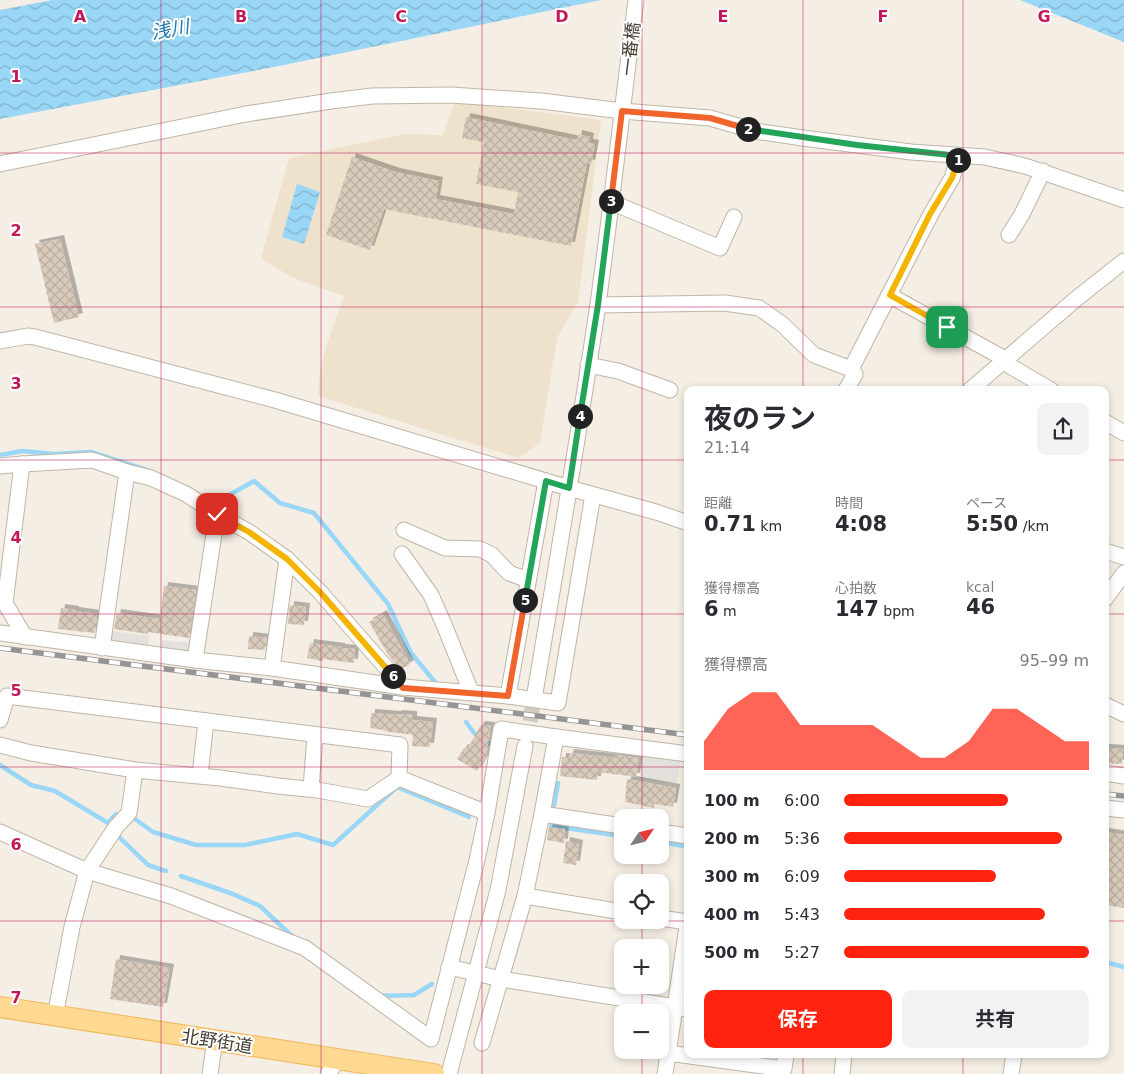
<!DOCTYPE html>
<html lang="ja">
<head>
<meta charset="utf-8">
<style>
	:root { --surface:#fff; --page:#f2f2f3; --text:#2b2b33; --muted:#7c7c81; --accent:#ff2310 }
	body { margin:0; font-family:"DejaVu Sans","Noto Sans JP",sans-serif; background:var(--page); color:var(--text); height:100vh; display:flex; flex-direction:column; font-size:19px; white-space:nowrap }
	* { box-sizing:border-box; margin:0 }
	p { font-size:16px; color:var(--muted) }
	.icon { flex:none; width:28px; height:28px; fill:none; stroke:currentColor; stroke-width:2; stroke-linecap:round; stroke-linejoin:round }
	.map { position:relative; flex:1; overflow:hidden }
	.details { position:absolute; left:684px; top:386px; width:425px; height:672px; display:flex; flex-direction:column; background:var(--surface); border-radius:10px; box-shadow:0 2px 8px #0003 }
	.details>* { flex:none }
	.needle { width:32px; rotate:55deg }
	.controls { position:absolute; left:614px; top:809px; display:grid; gap:10px }
	.controls a { display:grid; place-items:center; width:55px; height:55px; border-radius:10px; background:var(--surface); box-shadow:0 2px 8px #0003; font-size:25px }
	.pin { position:absolute; display:grid; place-items:center; width:42px; height:42px; color:#fff; margin:-21px; border-radius:10px; box-shadow:0 2px 8px #0006 }
	.km { position:absolute; width:25px; height:25px; margin:-12px; border-radius:50%; background:#222; color:#fff; font-size:14px; line-height:25px; text-align:center }
	.round { display:grid; place-items:center; flex:none; width:52px; height:52px; border-radius:10px; background:var(--page) }
	.headline { display:flex; align-items:center; justify-content:space-between; height:85px; padding:0 20px }
	h1 { font-size:28px; font-weight:700; line-height:38px }
	.stats { display:grid; grid-template-columns:repeat(3,1fr); gap:8px; height:85px; padding:5px 20px }
	.stats div { display:grid; align-content:center }
	.stats b { font-size:21px; font-weight:700 }
	.stats small { font-size:14px; font-weight:400 }
	.stats p { font-size:14px }
	.chart { height:140px; padding:10px 20px }
	.chart p { display:flex; justify-content:space-between }
	.chart svg { width:100%; height:90px; margin-top:5px; fill:var(--accent); opacity:.7 }
	.cta { display:flex; gap:10px; margin-top:auto; padding:10px 20px }
	.cta a { flex:1; height:58px; border-radius:10px; background:var(--accent); color:#fff; font-size:20px; font-weight:700; line-height:58px; text-align:center }
	.cta a+a { background:var(--page); color:var(--text) }
	ul { padding:0 20px; list-style:none; font-size:16px }
	li { display:grid; grid-template-columns:80px 60px 1fr; align-items:center; height:38px }
	li i { height:12px; border-radius:6px; background:var(--accent) }
	.map>svg:first-child { display:block }
	.education { fill:#eee2cc }
	.parking { fill:#e4e1dd }
	.water { fill:url(#water-waves) }
	.lines { fill:none; stroke-linecap:round; stroke-linejoin:round }
	.stream { stroke:#9ad7f7; stroke-width:4.5 }
	.building { fill:url(#building-cross-hatch); filter:url(#shadow) }
	.minor-tunnel { stroke:#d1cbc1; stroke-width:15; stroke-dasharray:15 8; stroke-linecap:butt }
	.minor-casing { stroke:#c0b5a6; stroke-width:17 }
	.major-casing { stroke:#efb757; stroke-width:22 }
	.minor { stroke:#fff; stroke-width:15 }
	.major { stroke:#ffd892; stroke-width:20 }
	.rail-casing { stroke:#959595; stroke-width:5.5 }
	.rail { stroke:#fff; stroke-width:4; stroke-dasharray:11; stroke-linecap:butt }
	.split-1-casing { stroke:#fff; stroke-width:10 }
	.split-2-casing { stroke:#fff; stroke-width:10 }
	.split-3-casing { stroke:#fff; stroke-width:10 }
	.split-4-casing { stroke:#fff; stroke-width:10 }
	.split-5-casing { stroke:#fff; stroke-width:10 }
	.split-6-casing { stroke:#fff; stroke-width:10 }
	.split-7-casing { stroke:#fff; stroke-width:10 }
	.split-1 { stroke:#f5b400; stroke-width:6 }
	.split-2 { stroke:#22a559; stroke-width:6 }
	.split-3 { stroke:#f0652b; stroke-width:6 }
	.split-4 { stroke:#22a559; stroke-width:6 }
	.split-5 { stroke:#22a559; stroke-width:6 }
	.split-6 { stroke:#f0652b; stroke-width:6 }
	.split-7 { stroke:#f5b400; stroke-width:6 }
	.grid { fill:none; stroke:#c2185b; stroke-width:1; stroke-opacity:0.55 }
	.labels { text-anchor:middle; dominant-baseline:central; stroke-width:4; stroke-linejoin:round; paint-order:stroke }
	.street-label { font-size:18px; fill:#463e33; stroke:#fff }
	.water-label { font-size:19px; font-style:italic; fill:#207aab; stroke:#fff }
	.grid-label { font-size:16px; text-anchor:middle; font-weight:bold; fill:#c2185b; stroke:#fff; stroke-width:4; stroke-linejoin:round; paint-order:stroke }
</style>
</head>
<body>
<div class="map">
<svg width="1124" height="1074" viewBox="0 0 1124 1074">
	<defs>
		<pattern id="water-waves" width="16" height="10" patternUnits="userSpaceOnUse" patternTransform="scale(1.25)"><rect width="16" height="10" fill="#9ad7f7"/><path d="M0 5q4-4 8 0t8 0" fill="none" stroke="#7fb0c9"/></pattern>
		<pattern id="building-cross-hatch" width="8" height="8" patternUnits="userSpaceOnUse" patternTransform="scale(1.25)"><rect width="8" height="8" fill="#d9cbbb"/><path d="M0 0l8 8M0 8l8-8" fill="none" stroke="#bcafa1"/></pattern>
		<filter id="shadow"><feDropShadow dx="4" dy="-4" stdDeviation="0" flood-color="#0004"/></filter>
	</defs>
	<rect width="100%" height="100%" fill="#f4eee4"/>
	<polygon class="education" points="455,101 601,120 578,302 557,338 540,443 518,458 318,396 319,376 326,347 344,296 291,277 261,258 289,158 405,134 443,135"/>
	<g class="parking">
		<polygon points="111,631 150,636 147,649 113,644 110,638"/>
		<polygon points="162,640 193,643 192,650 188,653 161,649"/>
		<polygon points="642,756 680,761 677,783 640,779"/>
	</g>
	<g class="water">
		<polygon points="52,0 601,0 274,67 0,119 0,10"/>
		<polygon points="1020,0 1124,0 1124,42"/>
		<polygon points="297,184 320,192 304,244 282,237"/>
	</g>
	<g class="lines">
		<g class="stream">
			<polyline points="0,455 22,451 54,454 91,452 150,471"/>
			<polyline points="204,497 215,503 254,481 280,503 314,513 388,604 411,653 439,687"/>
			<polyline points="466,722 474,733 490,744"/>
			<polyline points="0,765 31,785 55,791 108,823 116,814"/>
			<polyline points="554,805 558,783"/>
			<polyline points="131,816 153,832 196,845 245,845 297,834 333,845 397,787 469,817"/>
			<polyline points="551,826 622,836"/>
			<polyline points="117,835 148,865 166,871"/>
			<polyline points="660,842 684,846"/>
			<polyline points="181,876 233,894 260,906 294,938"/>
			<polyline points="1105,962 1124,967"/>
			<polyline points="379,996 414,995 432,984"/>
		</g>
	</g>
	<g class="building">
		<polygon points="466,117 577,140 578,134 590,137 589,143 595,144 591,164 587,163 571,246 384,209 370,250 326,235 352,157 396,172 439,181 436,199 514,214 518,192 476,184 484,142 462,138"/>
		<polygon points="60,239 79,317 54,323 35,244"/>
		<polygon points="164,586 196,590 189,638 148,632 148,634 114,629 117,613 160,619"/>
		<polygon points="290,605 306,607 304,625 288,624"/>
		<polygon points="61,608 75,610 75,611 97,614 95,633 58,629"/>
		<polygon points="383,614 410,664 400,670 389,656 369,622"/>
		<polygon points="249,636 267,638 265,649 264,650 248,649"/>
		<polygon points="310,643 341,647 341,648 355,649 354,663 323,659 323,661 307,658"/>
		<polygon points="371,713 397,715 398,714 413,715 413,720 433,722 430,747 412,746 413,735 383,731 384,730 370,728"/>
		<polygon points="481,725 491,726 486,756 477,771 457,759 464,748 467,749"/>
		<polygon points="1105,748 1123,749 1122,764 1105,763"/>
		<polygon points="570,753 617,758 618,755 639,758 636,777 598,772 597,780 560,776 562,757 569,757"/>
		<polygon points="627,779 676,788 673,807 654,804 654,808 625,802"/>
		<polygon points="549,827 565,829 564,843 547,840"/>
		<polygon points="1105,832 1124,835 1124,908 1105,905"/>
		<polygon points="566,841 579,844 576,865 563,863"/>
		<polygon points="116,959 170,968 163,1007 110,999"/>
	</g>
	<g class="lines">
		<polyline class="minor-tunnel" points="526,744 535,693"/>
		<defs>
			<g id="minor">
				<polyline points="0,164 246,114 331,101 372,96 451,95 541,101 622,111 710,118 755,131 803,138 911,152 985,157 1025,166 1124,200"/>
				<polyline points="611,202 720,248 734,217"/>
				<polyline points="1009,235 1022,214 1043,171"/>
				<polyline points="889,295 931,214 952,178 959,156"/>
				<polyline points="598,305 725,303 759,308 782,324 814,355 851,369 889,295 1005,359 1010,366 1051,390"/>
				<polyline points="0,341 28,336 35,337 275,400 569,488 656,512 688,523"/>
				<polyline points="588,365 618,371 670,390"/>
				<polyline points="846,390 855,374 851,369"/>
				<polyline points="970,390 1076,299 1124,261"/>
				<polyline points="1105,422 1124,433"/>
				<polyline points="22,464 5,603 25,637"/>
				<polyline points="0,466 22,464 92,460 127,472 151,478 186,494 217,514 249,532 287,559 320,592 403,687"/>
				<polyline points="404,530 445,548 480,549 492,555 509,573 528,580"/>
				<polyline points="1105,551 1124,557"/>
				<polyline points="402,554 431,595 445,627 471,692"/>
				<polyline points="1105,599 1124,573"/>
				<polyline points="0,633 195,660 272,668 403,687 508,696 558,703 593,495"/>
				<polyline points="102,648 127,472"/>
				<polyline points="195,660 217,514"/>
				<polyline points="272,668 287,559"/>
				<path d="M535 693C557 563 579 434 598 304 612 203 623 101 636 0"/>
				<polyline points="508,696 546,481"/>
				<polyline points="1105,705 1124,714"/>
				<polyline points="0,720 7,696 400,745 399,778"/>
				<polyline points="556,737 688,754"/>
				<polyline points="0,745 31,753 135,770"/>
				<polyline points="1105,773 1124,776"/>
				<polyline points="200,775 206,721"/>
				<polyline points="311,789 315,735"/>
				<polyline points="1105,808 1124,810"/>
				<polyline points="542,814 622,826"/>
				<polyline points="0,832 87,871 171,896 305,948 431,1039 477,860 487,813 501,729 556,737 542,814 525,896 482,1043"/>
				<polyline points="660,832 688,836"/>
				<polyline points="525,896 622,912"/>
				<polyline points="660,918 688,922"/>
				<polyline points="449,967 501,979 688,1009"/>
				<polyline points="55,1016 72,927 87,871 116,827 129,813 135,770 220,778 278,786 317,790 368,799 399,778 487,813"/>
				<polyline points="668,1053 784,1069 786,1055"/>
				<polyline points="210,1074 215,1040"/>
				<polyline points="328,1074 338,1059"/>
				<polyline points="449,1074 498,890 525,746"/>
				<polyline points="665,1074 688,920"/>
				<polyline points="842,1074 844,1055"/>
				<polyline points="1011,1074 1014,1055"/>
			</g>
			<polyline id="major" points="0,1007 434,1074"/>
		</defs>
		<use href="#minor" class="minor-casing"/>
		<use href="#major" class="major-casing"/>
		<use href="#minor" class="minor"/>
		<use href="#major" class="major"/>
		<defs>
			<g id="rail">
				<polyline points="0,648 688,735"/>
				<polyline points="1105,794 1124,796"/>
			</g>
		</defs>
		<use href="#rail" class="rail-casing"/>
		<use href="#rail" class="rail"/>
	</g>
	<g class="lines">
		<defs>
			<polyline id="split-1" points="947,327 890,295 930,214 952,178 958,160"/>
			<polyline id="split-2" points="748,129 857,145 959,156 958,160"/>
			<polyline id="split-3" points="611,201 622,111 710,118 748,129"/>
			<polyline id="split-4" points="580,416 598,305 611,201"/>
			<polyline id="split-5" points="525,600 546,481 569,488 580,416"/>
			<polyline id="split-6" points="393,676 403,688 508,696 525,600"/>
			<polyline id="split-7" points="217,514 249,532 287,559 320,592 393,676"/>
		</defs>
		<use href="#split-1" class="split-1-casing"/>
		<use href="#split-2" class="split-2-casing"/>
		<use href="#split-3" class="split-3-casing"/>
		<use href="#split-4" class="split-4-casing"/>
		<use href="#split-5" class="split-5-casing"/>
		<use href="#split-6" class="split-6-casing"/>
		<use href="#split-7" class="split-7-casing"/>
		<use href="#split-1" class="split-1"/>
		<use href="#split-2" class="split-2"/>
		<use href="#split-3" class="split-3"/>
		<use href="#split-4" class="split-4"/>
		<use href="#split-5" class="split-5"/>
		<use href="#split-6" class="split-6"/>
		<use href="#split-7" class="split-7"/>
	</g>
	<path class="grid" d="M161 0V1074M321 0V1074M482 0V1074M642 0V818M803 0V390M963 0V390M0 153H1124M0 307H1124M0 460H688M1105 460H1124M0 614H688M1105 614H1124M0 767H688M1105 767H1124M642 855V882M642 920V948M0 921H688M1105 921H1124M642 985V1012M642 1050V1074M803 1055V1074M963 1055V1074"/>
	<g class="labels">
		<g class="street-label">
			<text transform="translate(630 49) rotate(-83)">一番橋</text>
			<text transform="translate(217 1041) rotate(9)">北野街道</text>
		</g>
		<g class="water-label">
			<text transform="translate(170 29) rotate(-10)">浅川</text>
		</g>
	</g>
	<g class="grid-label">
		<text x="80" y="22">A</text>
		<text x="241" y="22">B</text>
		<text x="401" y="22">C</text>
		<text x="562" y="22">D</text>
		<text x="723" y="22">E</text>
		<text x="883" y="22">F</text>
		<text x="1044" y="22">G</text>
		<text x="16" y="82">1</text>
		<text x="16" y="236">2</text>
		<text x="16" y="389">3</text>
		<text x="16" y="543">4</text>
		<text x="16" y="696">5</text>
		<text x="16" y="850">6</text>
		<text x="16" y="1003">7</text>
	</g>
</svg>
<div class="controls">
<a><svg class="needle" viewBox="-14 -14 28 28"><path d="M0-13l5 13h-10z" fill="#e53935"/><path d="M0 13l5-13h-10z" fill="#7c7c81"/></svg></a>
<a><svg class="icon" aria-label="locate" viewBox="0 0 24 24"><circle cx="12" cy="12" r="6"/><path d="M12 2v4M12 18v4M2 12h4M18 12h4"/></svg></a>
<a>+</a>
<a>−</a>
</div>
<div class="pin" style="left:947px;top:327px;background:#1e9e55"><svg class="icon" aria-label="arrive" viewBox="0 0 24 24"><path d="M6 21V4h12l-3 4 3 4H6"/></svg></div>
<div class="pin" style="left:217px;top:514px;background:#d93025"><svg class="icon" aria-label="check" viewBox="0 0 24 24"><path d="M5 12l5 5 9-10"/></svg></div>
<b class="km" style="left:958px;top:160px">1</b>
<b class="km" style="left:748px;top:129px">2</b>
<b class="km" style="left:611px;top:201px">3</b>
<b class="km" style="left:580px;top:416px">4</b>
<b class="km" style="left:525px;top:600px">5</b>
<b class="km" style="left:393px;top:676px">6</b>
<section class="details">
<div class="headline"><div><h1>夜のラン</h1><p>21:14</p></div><a class="round"><svg class="icon" aria-label="share" viewBox="0 0 24 24"><path d="M12 15V3M7 8l5-5 5 5M5 13v7h14v-7"/></svg></a></div>
<div class="stats">
<div><p>距離</p><b>0.71<small> km</small></b></div>
<div><p>時間</p><b>4:08</b></div>
<div><p>ペース</p><b>5:50<small> /km</small></b></div>
</div>
<div class="stats">
<div><p>獲得標高</p><b>6<small> m</small></b></div>
<div><p>心拍数</p><b>147<small> bpm</small></b></div>
<div><p>kcal</p><b>46</b></div>
</div>
<div class="chart"><p><span>獲得標高</span>95–99 m</p>
<svg viewBox="0 0 160 44" preserveAspectRatio="none"><path d="M0 44V30L10 14L20 6L30 6L40 22L50 22L60 22L70 22L80 30L90 38L100 38L110 30L120 14L130 14L140 22L150 30L160 30V44z"/></svg>
</div>
<ul>
<li><b>100 m</b>6:00<i style="width:67%"></i></li>
<li><b>200 m</b>5:36<i style="width:89%"></i></li>
<li><b>300 m</b>6:09<i style="width:62%"></i></li>
<li><b>400 m</b>5:43<i style="width:82%"></i></li>
<li><b>500 m</b>5:27<i style="width:100%"></i></li>
</ul>
<div class="cta"><a>保存</a><a>共有</a></div>
</section>
</div>
</body>
</html>
